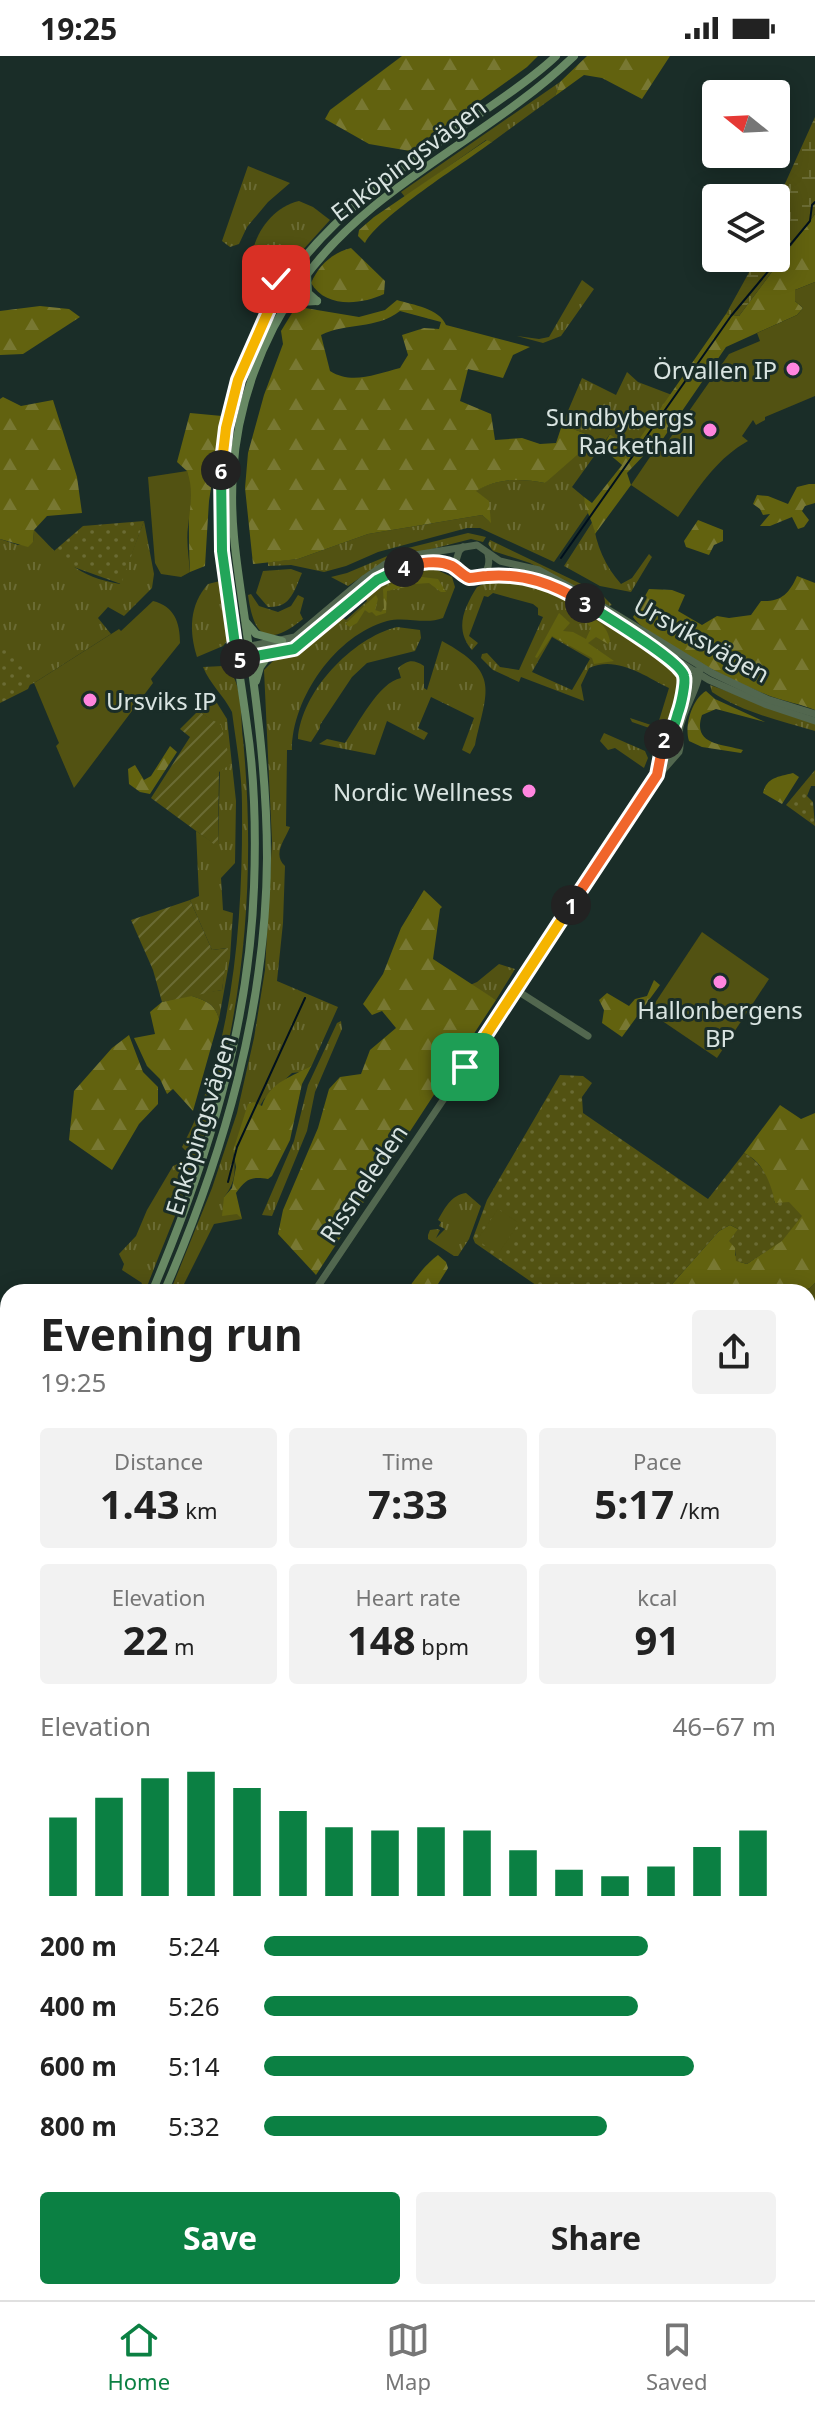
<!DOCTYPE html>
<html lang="en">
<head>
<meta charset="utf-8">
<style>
	:root { --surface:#fff; --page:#f2f2f2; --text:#222; --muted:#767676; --line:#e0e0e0; --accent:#0b8043 }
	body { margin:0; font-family:"Noto Sans",sans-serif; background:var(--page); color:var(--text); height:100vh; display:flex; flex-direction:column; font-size:30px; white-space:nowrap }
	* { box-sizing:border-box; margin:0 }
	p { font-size:26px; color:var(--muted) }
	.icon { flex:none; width:44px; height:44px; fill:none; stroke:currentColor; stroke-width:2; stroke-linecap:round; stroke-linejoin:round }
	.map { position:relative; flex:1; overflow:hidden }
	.sheet { position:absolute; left:0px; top:1228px; width:816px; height:1016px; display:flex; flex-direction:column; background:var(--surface); border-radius:24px 24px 0 0; box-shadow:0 4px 20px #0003 }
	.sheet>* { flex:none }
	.needle { width:52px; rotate:288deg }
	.controls { position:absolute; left:702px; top:24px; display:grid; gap:16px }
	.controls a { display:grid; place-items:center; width:88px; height:88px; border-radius:8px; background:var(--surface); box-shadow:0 4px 20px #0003; font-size:40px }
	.pin { position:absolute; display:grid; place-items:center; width:68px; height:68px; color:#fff; margin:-34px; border-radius:16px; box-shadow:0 4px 12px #0006 }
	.km { position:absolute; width:40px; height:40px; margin:-20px; border-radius:50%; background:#222; color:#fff; font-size:22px; line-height:40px; text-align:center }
	.round { display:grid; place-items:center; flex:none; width:84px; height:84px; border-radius:8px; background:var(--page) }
	.summary { display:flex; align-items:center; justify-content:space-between; height:136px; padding:0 40px }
	h1 { font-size:44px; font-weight:700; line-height:60px }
	.metrics { display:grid; grid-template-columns:repeat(3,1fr); gap:12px; height:136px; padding:8px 40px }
	.metrics div { display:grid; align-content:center; border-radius:8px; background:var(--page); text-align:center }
	.metrics b { font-size:40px; font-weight:700 }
	.metrics small { font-size:22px; font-weight:400 }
	.metrics p { font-size:22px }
	.chart { height:224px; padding:16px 40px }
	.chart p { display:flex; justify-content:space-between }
	.chart svg { width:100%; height:144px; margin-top:8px; stroke:var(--accent); stroke-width:6 }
	.button { display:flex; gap:16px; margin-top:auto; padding:16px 40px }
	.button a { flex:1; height:92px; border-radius:8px; background:var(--accent); color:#fff; font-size:32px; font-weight:700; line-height:92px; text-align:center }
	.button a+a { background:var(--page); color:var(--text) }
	ul { padding:0 40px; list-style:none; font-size:26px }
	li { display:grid; grid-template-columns:128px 96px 1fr; align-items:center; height:60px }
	li i { height:20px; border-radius:10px; background:var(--accent) }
	.status { display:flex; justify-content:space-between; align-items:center; height:56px; padding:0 40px; background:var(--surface); direction:ltr }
	.status svg { height:22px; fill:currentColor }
	.dock { display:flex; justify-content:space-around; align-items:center; height:112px; border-top:2px solid var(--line); background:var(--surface); font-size:22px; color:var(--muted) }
	.dock a { display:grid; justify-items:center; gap:4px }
	.dock .on { color:var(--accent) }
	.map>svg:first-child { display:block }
	.grass { fill:url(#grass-tufts); fill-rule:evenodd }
	.forest { fill:url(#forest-firs); fill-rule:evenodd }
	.wetland { fill:url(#wetland-marsh) }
	.cemetery { fill:url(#cemetery-stones) }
	.park { fill:url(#park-dots) }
	.garden { fill:url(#garden-furrows) }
	.pitch { fill:#525212 }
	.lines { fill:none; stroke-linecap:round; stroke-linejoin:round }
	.stream { stroke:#00101d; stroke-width:2 }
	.tertiary { stroke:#52674f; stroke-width:7 }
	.secondary { stroke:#688964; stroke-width:8 }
	.split-1-casing { stroke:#fff; stroke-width:16 }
	.split-2-casing { stroke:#fff; stroke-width:16 }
	.split-3-casing { stroke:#fff; stroke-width:16 }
	.split-4-casing { stroke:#fff; stroke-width:16 }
	.split-5-casing { stroke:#fff; stroke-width:16 }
	.split-6-casing { stroke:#fff; stroke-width:16 }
	.split-7-casing { stroke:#fff; stroke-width:16 }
	.split-1 { stroke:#f5b400; stroke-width:10 }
	.split-2 { stroke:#f0652b; stroke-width:10 }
	.split-3 { stroke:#22a559; stroke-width:10 }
	.split-4 { stroke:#f0652b; stroke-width:10 }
	.split-5 { stroke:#22a559; stroke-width:10 }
	.split-6 { stroke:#22a559; stroke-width:10 }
	.split-7 { stroke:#f5b400; stroke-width:10 }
	.poi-dot { fill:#ff85df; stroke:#1a2d28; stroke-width:3 }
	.labels { text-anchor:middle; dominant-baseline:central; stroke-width:6; stroke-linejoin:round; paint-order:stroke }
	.street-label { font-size:24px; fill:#d9e4e1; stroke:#1a2d28 }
	.poi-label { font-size:24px; fill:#d9e4e1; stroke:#1a2d28; text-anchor:end }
</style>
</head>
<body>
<div class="status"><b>19:25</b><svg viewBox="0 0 49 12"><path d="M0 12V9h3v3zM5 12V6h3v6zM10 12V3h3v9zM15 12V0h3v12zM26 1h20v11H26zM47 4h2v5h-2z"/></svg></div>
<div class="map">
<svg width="815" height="2244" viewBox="0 0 815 2244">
	<defs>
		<pattern id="grass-tufts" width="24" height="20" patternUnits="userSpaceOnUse" patternTransform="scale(2)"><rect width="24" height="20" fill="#525212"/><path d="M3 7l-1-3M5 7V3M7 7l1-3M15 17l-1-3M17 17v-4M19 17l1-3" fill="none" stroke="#6a6b34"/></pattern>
		<pattern id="forest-firs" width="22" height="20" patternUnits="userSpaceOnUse" patternTransform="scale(2)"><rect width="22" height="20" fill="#62620f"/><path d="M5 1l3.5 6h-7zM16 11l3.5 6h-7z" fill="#787832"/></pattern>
		<pattern id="wetland-marsh" width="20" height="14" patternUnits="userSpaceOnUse" patternTransform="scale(2)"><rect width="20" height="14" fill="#525212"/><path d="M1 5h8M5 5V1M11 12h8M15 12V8" fill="none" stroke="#6a6b34"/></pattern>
		<pattern id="cemetery-stones" width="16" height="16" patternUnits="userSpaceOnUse" patternTransform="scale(2)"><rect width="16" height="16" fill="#525212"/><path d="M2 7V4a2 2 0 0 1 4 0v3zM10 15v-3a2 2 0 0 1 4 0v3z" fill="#6a6b34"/></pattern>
		<pattern id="park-dots" width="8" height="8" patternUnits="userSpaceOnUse" patternTransform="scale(2)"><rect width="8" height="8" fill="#525212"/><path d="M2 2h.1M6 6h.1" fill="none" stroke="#6a6b34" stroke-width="1.8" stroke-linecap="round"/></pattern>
		<pattern id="garden-furrows" width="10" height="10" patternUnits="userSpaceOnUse" patternTransform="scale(2)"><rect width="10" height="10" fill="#525212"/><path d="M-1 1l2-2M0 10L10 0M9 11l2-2" fill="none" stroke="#6a6b34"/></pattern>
	</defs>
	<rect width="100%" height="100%" fill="#1a2d28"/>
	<g class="grass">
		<polygon points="560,26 555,40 492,86 486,84 405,141 401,136"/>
		<polygon points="248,110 290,127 268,146 247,171 239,188 230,191 222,185"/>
		<path d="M299 145 313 151 330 164 281 218C267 218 260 215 252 203 253 178 273 151 299 145Z"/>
		<polygon points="582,224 594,233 561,280 543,287 517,280 539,283 549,281"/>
		<path d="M627 316 638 326 672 339 631 396 610 378 572 431 584 441 588 457 554 506 480 472H467L378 496 346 510 324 516 291 509 268 510V506L298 503 368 478 482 459 490 466 475 435C498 422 520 422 545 427L584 377 562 369 582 322 616 339Z"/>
		<path d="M144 465 154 518 152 532 124 560 108 551 98 562 111 578 34 627 0 642V483L18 489 33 486 34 474C62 503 78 521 120 528Z"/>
		<path d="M593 465C596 489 605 510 621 528L632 522 649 498 652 501 631 536 600 530 564 510Z"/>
		<polygon points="468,477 486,481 483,486 471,483 385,505 348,530 331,521 347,517 404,493"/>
		<polygon points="490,484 600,537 612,549 609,550 530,507 493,495 488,488"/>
		<path d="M418 512H433L452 521 455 531 443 562C425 569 406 560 387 565 336 579 292 642 292 694H287L286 770 290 771C285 784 272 798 285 810L283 867 277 925 338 951 312 1009 301 1016 292 1017 264 1043 233 1095C236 1113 236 1127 224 1141L242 1163 214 1168 180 1236H170L212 1132 237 1057 254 982 265 914 272 785 264 614 273 605 302 594 340 560 346 564 367 545 365 541 387 523Z"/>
		<path d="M291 513 302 517C294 535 291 552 268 551L256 537 263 515Z"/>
		<path d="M220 525 228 584 223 590 197 601C189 576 189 549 208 528Z"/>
		<path d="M490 525C543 523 572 546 614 574 633 586 653 598 672 610 687 629 675 662 658 675L632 666 630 662 657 671 669 632C645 620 616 599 589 612L581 629 584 645 521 621 519 626 493 614 481 602 482 598 487 597 500 611 519 614 543 561 538 559V552L533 548 493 537 488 541 484 540 469 580 478 587 472 594C454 573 464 552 477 531ZM552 581 590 603 572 634 532 616Z"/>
		<path d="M251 538 259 550 278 556 291 550 298 539 304 542 300 557 303 563C267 592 254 581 248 539Z"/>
		<path d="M397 571 420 574 421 582 415 595 367 607 352 621 320 669V672L311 686 298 683C301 636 352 582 397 571Z"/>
		<path d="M442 585C501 617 487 634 475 689L470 698 462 694 474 662 431 641 418 672 428 677 424 684 387 665 375 699 319 688 327 683 345 687C358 668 379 626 401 622L398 612C408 604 413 603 424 610V632L427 634Z"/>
		<path d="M223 610C244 621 240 661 243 683 256 819 245 955 202 1086 187 1134 166 1181 148 1228L143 1236H138L142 1227 122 1214 124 1208 119 1198 136 1180 147 1154 173 1110 186 1104 188 1097 182 1091C235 992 243 859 242 748 242 718 236 687 232 656 224 640 210 628 203 611Z"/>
		<path d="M710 629 815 667V675C781 665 742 656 712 636Z"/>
		<path d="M212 639 227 663 236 745 235 807 221 822 223 854 233 857 230 902 219 963C215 947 204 944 189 939L222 934 227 892 212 894 190 844 199 840 196 775 218 790 221 670 198 655Z"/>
		<polygon points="604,677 645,695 648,702 644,712 615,692 608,694 600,685"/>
		<polygon points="499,908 515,913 496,944 470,929 477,926"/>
		<polygon points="341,965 342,973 315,1036 307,1075 272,1160 262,1159 294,1085 308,1029 337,967"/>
		<path d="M466 1137 481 1150 469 1183 458 1200H454L428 1183V1179L430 1174 437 1173 440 1174 436 1182 445 1173 439 1170 441 1166 438 1164C445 1152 451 1139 466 1137Z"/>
	</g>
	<g class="forest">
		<polygon points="402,0 538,0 527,11 410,95 369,88 325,63 330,54"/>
		<polygon points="587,0 670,0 642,43 602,22 584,19 555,40 560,26"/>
		<path d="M487 84 492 86C464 107 378 161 365 187L358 180 359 174 374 161Z"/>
		<path d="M815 158V226L795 234V245L803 252 797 259 726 291 658 390 647 396 627 417 631 429 595 478C593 464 585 456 584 441L592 447 622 409 602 392 610 378 631 395 726 258 739 260Z"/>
		<path d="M351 192 385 225 384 238C361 249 325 252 311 227 319 209 332 197 351 192Z"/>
		<path d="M397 244C413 249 439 252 446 269L530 291 513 299 503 322 468 313 460 345 491 358 495 384 522 382 540 388 556 387 562 369 584 377 585 392 545 427C520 422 498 422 476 435L489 445 491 467 482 459 368 478 298 503 253 508 245 432 248 397 264 339 283 288 281 275 292 257 305 252 359 261 385 254ZM400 255 441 266 439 273 424 272 402 279 408 299 400 312C376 318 352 329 330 315L321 279C348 266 375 274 400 255Z"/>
		<polygon points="40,250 69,253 80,261 23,298 0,299 0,255"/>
		<polygon points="3,341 21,350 53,344 77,421 82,457 47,460 34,474 33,486 28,491 0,483 0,343"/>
		<path d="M190 357 222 360 209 445 205 510 190 516C188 482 190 449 187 415L177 406Z"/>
		<polygon points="809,428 815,428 815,447 805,450 802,455 809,464 804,471 798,473 792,461 770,470 760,470 770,458 763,459 760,453 753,448 757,439 768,440 788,448 797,431"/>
		<polygon points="698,464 723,474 723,485 714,489 709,499 686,491 684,485"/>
		<path d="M797 520 815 527V654C801 648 787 646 773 641 744 631 649 584 633 561L649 533 672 534 685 539 678 555 702 569 717 560 729 562 751 559 761 545C781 546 789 538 797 520Z"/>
		<path d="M422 521 438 523 446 536H441L429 527 415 528 408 525 405 531 387 535 386 557 376 560 372 556 369 557 365 554 357 567 350 571 345 568 376 539 378 543 375 554 381 556 384 552 383 533C396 524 406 523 422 521Z"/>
		<path d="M559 557 570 567 563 575 573 576 586 583 591 572 586 566 591 563C602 565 608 574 610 585L608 588 596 581 588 587 614 605 594 608 592 602 552 580 537 602 535 601Z"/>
		<path d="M706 635 715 643 765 666 716 653 702 659C692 689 721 688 743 694L741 697 702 691 689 685C684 670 692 643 706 635Z"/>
		<polygon points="170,690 177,696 150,738 140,736 129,728 128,713 135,709 144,724 151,720"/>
		<path d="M793 717 799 721 782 748 763 737C767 721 778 721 793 717Z"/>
		<polygon points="424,834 442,851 440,853 433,903 496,944 316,1219 278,1178 283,1154 318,1072 329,1033 340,1021 361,1018 370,994 396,972 382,955 372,959 363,948 383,918 401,872"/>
		<polygon points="654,924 660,929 622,981 602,967 604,954 599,944 607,937 629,950 635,943 647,940"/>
		<path d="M189 939C204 944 215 947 219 963L193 1055 173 1033 167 1038 160 1023 147 1010 134 982 155 978 150 956 162 946Z"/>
		<polygon points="129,979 143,1016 158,1031 158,1048 139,1068 112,1114 69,1084 74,1035 112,992"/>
		<path d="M312 1009 302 1028 290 1084 272 1120 268 1123C251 1120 246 1123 236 1137L242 1163 237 1158 222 1160 224 1141 232 1132 236 1111 233 1095 248 1048 254 1046 262 1050C270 1025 293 1021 312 1009Z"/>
		<path d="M780 1049 801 1063 815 1057V1227L810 1232 799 1236H665L719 1175 730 1169 738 1173 735 1199 740 1206 747 1208 782 1184 792 1170C787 1163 780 1156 776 1149 765 1127 769 1110 744 1097Z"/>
		<path d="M438 1199 446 1206 448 1212 438 1228 428 1236H411L408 1233C416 1221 426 1208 438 1199Z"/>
	</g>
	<polygon class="wetland" points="815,61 815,158 739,260 726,258 752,211 750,202 776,202 774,142 779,141"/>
	<polygon class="cemetery" points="815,1227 815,1325 808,1327 808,1236 799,1236 810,1232"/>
	<g class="park">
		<polygon points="144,465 121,528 68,509 54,495 83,470"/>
		<polygon points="0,588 33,622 28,633 0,647"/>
		<polygon points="815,714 815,730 811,730 807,740 813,746 815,770 786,749"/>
		<path d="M560 1019 583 1020 592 1027 582 1041 583 1057 708 1143 744 1097C763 1107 771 1126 775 1147L789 1146 802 1160 782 1185 747 1208 736 1205 735 1192 729 1185 738 1173 730 1169 719 1175 665 1236H546L475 1187 473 1182 487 1144Z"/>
	</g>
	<g class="garden">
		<polygon points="198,655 221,669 231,708 219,716 218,791 151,742 190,681 180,673"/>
		<polygon points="190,844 212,894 228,892 222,934 162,946 153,914 131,864"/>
	</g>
	<g class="pitch">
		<path d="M815 226V340L765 361V364L756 369 753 364 742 380 748 385C716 403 699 431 678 461L631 429 650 401 661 395 729 298 760 285 757 277 797 259 803 252 795 245V234Z"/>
		<path d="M187 415C194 434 190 452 188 471 186 485 189 502 190 516L181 521 161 518 155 507 148 421Z"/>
		<path d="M153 545C174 550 180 566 180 587L151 623 153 627 74 732 56 690 59 687 34 627 119 573 121 575Z"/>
		<polygon points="702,876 769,923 717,1002 649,956"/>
		<polygon points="498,1153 519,1167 498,1198 477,1184"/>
	</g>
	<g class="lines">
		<g class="stream">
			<polyline points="561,502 731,260 810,165 812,149 815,146"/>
			<polyline points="228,1126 237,1091 305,942"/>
			<polyline points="0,1584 8,1571"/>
		</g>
		<g class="tertiary">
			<path d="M463 491 459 495 455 508C465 532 494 524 488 498"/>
			<polyline points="482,520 520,520 560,533 709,624 767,649 815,665"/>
			<polyline points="236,593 295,581 365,522 385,508 409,500 477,489 500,505 539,514 581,537 712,617 767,643 815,658"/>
			<path d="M237 603C257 601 280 601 298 591 307 586 314 577 322 570 359 537 402 493 456 512"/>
			<polyline points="674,607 685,621 681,638"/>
			<polyline points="669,681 696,615"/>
			<polyline points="659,714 662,686 671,681"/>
			<polyline points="516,934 588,980"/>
			<path d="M314 1236 544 894 594 813 650 729 679 696C682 687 678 679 680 671 685 650 700 630 700 610"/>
			<polyline points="0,1957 8,1950"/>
			<polyline points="219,2236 227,2244"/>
			<polyline points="0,2240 39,2241 57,2236"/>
		</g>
		<g class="secondary">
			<polyline points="307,218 308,237 317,245"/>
			<polyline points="261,221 269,234 271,249"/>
			<polyline points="262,221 276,223 291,218"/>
			<polyline points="287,253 299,246 317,245"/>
			<polyline points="246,566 256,578 282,585"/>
			<polyline points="256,625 260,611 268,600"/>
			<path d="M152 1236C207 1106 249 972 254 831 256 777 255 723 247 670 225 507 185 363 292 217 343 148 414 104 484 55 508 38 534 21 556 0"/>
			<path d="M164 1236C224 1098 266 953 267 802 267 724 257 648 246 571 239 520 229 469 233 417 237 350 261 283 300 228 370 128 488 83 574 0"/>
			<polyline points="0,1502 8,1489"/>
			<polyline points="0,1525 8,1513"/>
		</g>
	</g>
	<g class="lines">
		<defs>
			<polyline id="split-1" points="465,1011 571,849"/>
			<polyline id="split-2" points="571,849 657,719 664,683"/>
			<path id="split-3" d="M585 547C601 557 682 606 684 620 686 627 681 649 678 657 675 667 673 677 664 683"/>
			<path id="split-4" d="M404 511C420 507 437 503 452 510 459 514 462 519 469 522 476 522 481 520 487 520 524 517 554 528 585 547"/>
			<polyline id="split-5" points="240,603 294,593 377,524 404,511"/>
			<polyline id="split-6" points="221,414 222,495 237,603 240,603"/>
			<polyline id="split-7" points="221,414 226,372 238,324 271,249 269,234 261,221 276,223"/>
		</defs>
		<use href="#split-1" class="split-1-casing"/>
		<use href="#split-2" class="split-2-casing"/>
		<use href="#split-3" class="split-3-casing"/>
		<use href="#split-4" class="split-4-casing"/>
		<use href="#split-5" class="split-5-casing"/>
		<use href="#split-6" class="split-6-casing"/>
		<use href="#split-7" class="split-7-casing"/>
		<use href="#split-1" class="split-1"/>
		<use href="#split-2" class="split-2"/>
		<use href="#split-3" class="split-3"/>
		<use href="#split-4" class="split-4"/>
		<use href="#split-5" class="split-5"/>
		<use href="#split-6" class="split-6"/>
		<use href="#split-7" class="split-7"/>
	</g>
	<g class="poi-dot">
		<circle cx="793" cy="313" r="8"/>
		<circle cx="710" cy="374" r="8"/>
		<circle cx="90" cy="644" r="8"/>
		<circle cx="529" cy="735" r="8"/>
		<circle cx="720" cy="926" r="8"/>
	</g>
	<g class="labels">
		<g class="street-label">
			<text transform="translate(408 103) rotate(-37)">Enköpingsvägen</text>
			<text transform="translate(702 583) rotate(29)">Ursviksvägen</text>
			<text transform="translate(200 1069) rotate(-73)">Enköpingsvägen</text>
			<text transform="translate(363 1127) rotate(-56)">Rissneleden</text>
		</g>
		<g class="poi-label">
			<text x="777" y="313">Örvallen IP</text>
			<text x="694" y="360">Sundbybergs<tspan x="694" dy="28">Rackethall</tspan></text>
			<text x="106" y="644" text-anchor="start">Ursviks IP</text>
			<text x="513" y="735">Nordic Wellness</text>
			<text x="720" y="953" text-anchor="middle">Hallonbergens<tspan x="720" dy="28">BP</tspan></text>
		</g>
	</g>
</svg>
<div class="controls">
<a><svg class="needle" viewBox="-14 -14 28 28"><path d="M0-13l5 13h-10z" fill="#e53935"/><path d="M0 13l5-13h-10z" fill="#767676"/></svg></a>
<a><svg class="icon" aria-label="layers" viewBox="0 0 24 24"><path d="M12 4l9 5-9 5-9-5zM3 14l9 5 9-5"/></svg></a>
</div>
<div class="pin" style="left:465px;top:1011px;background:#1e9e55"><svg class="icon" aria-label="arrive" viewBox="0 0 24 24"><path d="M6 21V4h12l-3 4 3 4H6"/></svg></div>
<div class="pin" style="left:276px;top:223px;background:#d93025"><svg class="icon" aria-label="check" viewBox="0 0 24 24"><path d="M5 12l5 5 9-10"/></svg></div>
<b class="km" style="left:571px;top:849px">1</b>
<b class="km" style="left:664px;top:683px">2</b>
<b class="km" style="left:585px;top:547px">3</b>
<b class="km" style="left:404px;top:511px">4</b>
<b class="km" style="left:240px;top:603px">5</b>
<b class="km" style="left:221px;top:414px">6</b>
<section class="sheet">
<div class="summary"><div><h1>Evening run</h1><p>19:25</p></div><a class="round"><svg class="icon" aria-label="share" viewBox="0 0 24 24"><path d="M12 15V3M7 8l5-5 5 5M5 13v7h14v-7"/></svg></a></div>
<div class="metrics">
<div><p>Distance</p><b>1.43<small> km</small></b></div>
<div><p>Time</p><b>7:33</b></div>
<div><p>Pace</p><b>5:17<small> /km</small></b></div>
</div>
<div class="metrics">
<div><p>Elevation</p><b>22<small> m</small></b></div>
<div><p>Heart rate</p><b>148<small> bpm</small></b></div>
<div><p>kcal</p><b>91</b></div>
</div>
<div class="chart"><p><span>Elevation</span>46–67 m</p>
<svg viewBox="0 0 160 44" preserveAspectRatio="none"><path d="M5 44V20M15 44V14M25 44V8M35 44V6M45 44V11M55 44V18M65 44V23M75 44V24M85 44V23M95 44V24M105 44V30M115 44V36M125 44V38M135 44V35M145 44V29M155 44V24"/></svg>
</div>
<ul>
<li><b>200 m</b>5:24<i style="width:75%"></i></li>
<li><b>400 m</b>5:26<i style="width:73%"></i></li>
<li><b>600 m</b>5:14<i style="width:84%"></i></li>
<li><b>800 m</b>5:32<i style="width:67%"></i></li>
</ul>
<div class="button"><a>Save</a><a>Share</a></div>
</section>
</div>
<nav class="dock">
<a class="on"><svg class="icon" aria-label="home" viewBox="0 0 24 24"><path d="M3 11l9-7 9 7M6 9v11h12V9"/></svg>Home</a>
<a><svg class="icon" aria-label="map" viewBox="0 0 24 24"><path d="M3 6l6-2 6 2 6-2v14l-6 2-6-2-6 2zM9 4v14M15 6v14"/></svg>Map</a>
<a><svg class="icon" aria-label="saved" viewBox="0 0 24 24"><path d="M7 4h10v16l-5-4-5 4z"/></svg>Saved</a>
</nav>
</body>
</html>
